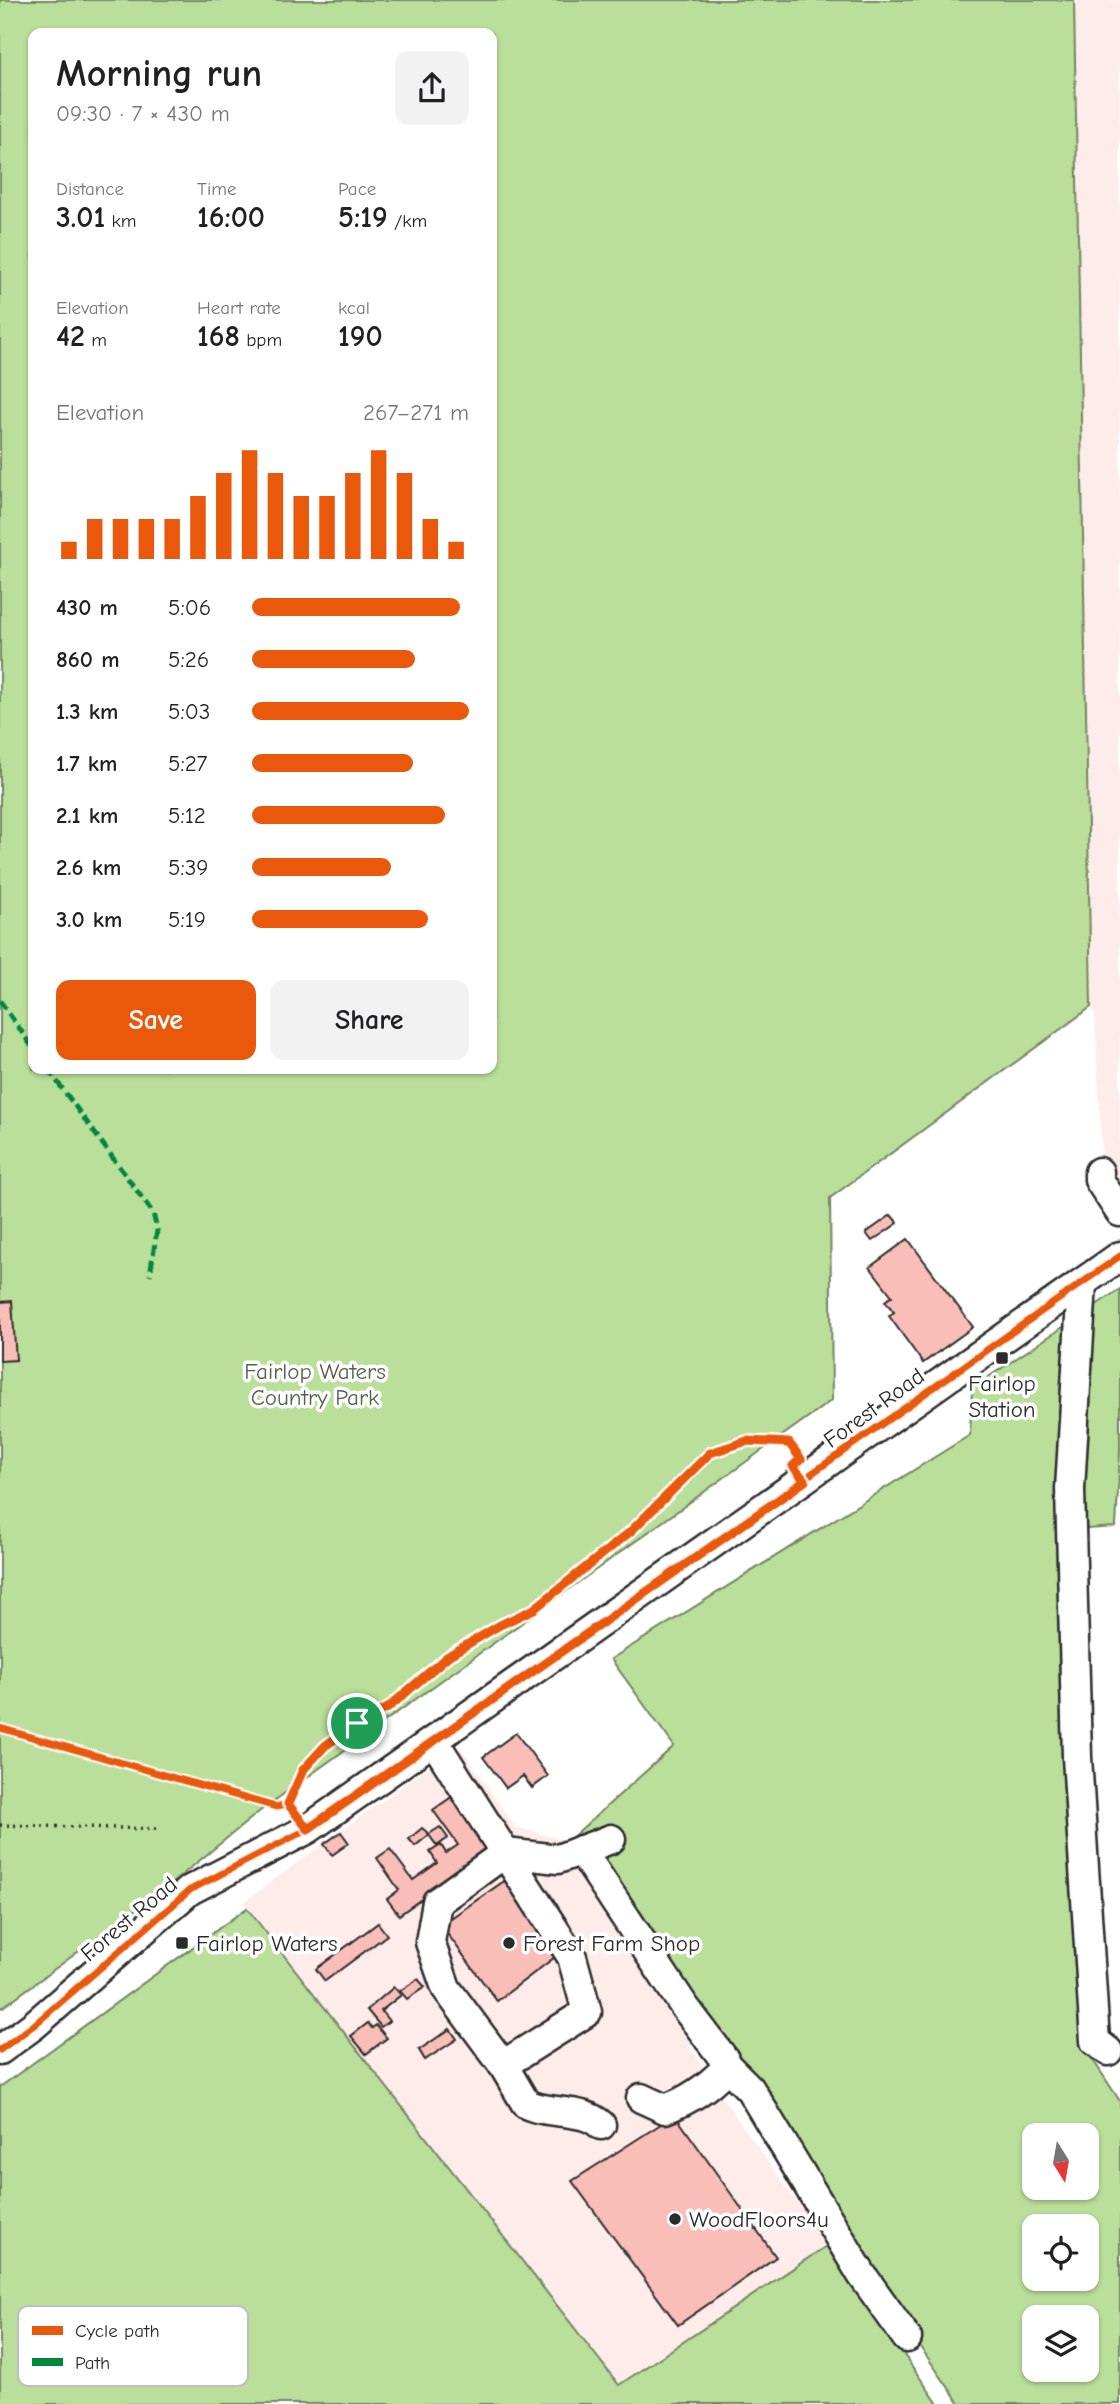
<!DOCTYPE html>
<html lang="en">
<head>
<meta charset="utf-8">
<style>
	:root { --surface:#fff; --page:#f2f2f2; --text:#202124; --muted:#757577; --accent:#ea580c }
	body { margin:0; font-family:"Comic Neue",sans-serif; background:var(--page); color:var(--text); height:100vh; display:flex; flex-direction:column; font-size:26px; white-space:nowrap }
	* { box-sizing:border-box; margin:0 }
	p { font-size:23px; color:var(--muted) }
	.icon { flex:none; width:38px; height:38px; fill:none; stroke:currentColor; stroke-width:2; stroke-linecap:round; stroke-linejoin:round }
	.map { position:relative; flex:1; overflow:hidden }
	.sheet { position:absolute; left:28px; top:28px; width:469px; height:1046px; display:flex; flex-direction:column; background:var(--surface); border-radius:14px; box-shadow:0 2px 5px #0004 }
	.sheet>* { flex:none }
	.needle { width:46px; rotate:169deg }
	.tools { position:absolute; left:1022px; top:2123px; display:grid; gap:14px }
	.tools a { display:grid; place-items:center; width:77px; height:77px; border-radius:14px; background:var(--surface); box-shadow:0 2px 5px #0004; font-size:35px }
	.pin { position:absolute; display:grid; place-items:center; width:60px; height:60px; color:#fff; margin:-30px; border:4px solid #fff; border-radius:50%; box-shadow:0 2px 7px #0007 }
	.round { display:grid; place-items:center; flex:none; width:74px; height:74px; border-radius:14px; background:var(--page) }
	.head { display:flex; align-items:center; justify-content:space-between; height:119px; padding:0 28px }
	h1 { font-size:38px; font-weight:600; line-height:52px }
	.metrics { display:grid; grid-template-columns:repeat(3,1fr); gap:10px; height:119px; padding:7px 28px }
	.metrics div { display:grid; align-content:center }
	.metrics b { font-size:30px; font-weight:600 }
	.metrics small { font-size:19px; font-weight:400 }
	.metrics p { font-size:19px }
	.chart { height:196px; padding:14px 28px }
	.chart p { display:flex; justify-content:space-between }
	.chart svg { width:100%; height:126px; margin-top:7px; stroke:var(--accent); stroke-width:6 }
	.button { display:flex; gap:14px; margin-top:auto; padding:14px 28px }
	.button a { flex:1; height:80px; border-radius:14px; background:var(--accent); color:#fff; font-size:28px; font-weight:600; line-height:80px; text-align:center }
	.button a+a { background:var(--page); color:var(--text) }
	ul { padding:0 28px; list-style:none; font-size:23px }
	li { display:grid; grid-template-columns:112px 84px 1fr; align-items:center; height:52px }
	li i { height:18px; border-radius:9px; background:var(--accent) }
	.map>svg:first-child { display:block }
	.built { fill:#feecea }
	.green { fill:#b9df9a; stroke:#728562; stroke-width:2; fill-rule:evenodd }
	.building { fill:#fabeb8; stroke:#2b2b2b; stroke-width:2 }
	.lines { fill:none; stroke-linecap:round; stroke-linejoin:round }
	.minor-casing { stroke:#2b2b2b; stroke-width:33 }
	.path { stroke:#2b2b2b; stroke-width:3.5; stroke-dasharray:2 5; stroke-linecap:butt }
	.minor { stroke:#fff; stroke-width:28 }
	.quiet { stroke:#00873e; stroke-width:5; stroke-dasharray:10 5; stroke-linecap:butt }
	.cycleway-casing { stroke:#fff; stroke-width:11 }
	.cycleway { stroke:#e8590c; stroke-width:7 }
	.route-casing { stroke:#fff; stroke-width:14 }
	.route { stroke:#ea580c; stroke-width:9 }
	.poi-dot { fill:#2b2b2b; stroke:#fff; stroke-width:2.5 }
	.labels { text-anchor:middle; dominant-baseline:central; stroke-width:7; stroke-linejoin:round; paint-order:stroke }
	.park-label { font-size:23px; fill:#56614c; stroke:#fff }
	.poi-label { font-size:23px; fill:#2b2b2b; stroke:#fff; text-anchor:start }
	.street-label { font-size:23px; fill:#2b2b2b; stroke:#fff }
	.key { fill:#fff; stroke:#bfbfbf; stroke-width:2 }
	.key-label { font-size:19px; fill:#2b2b2b }
</style>
</head>
<body>
<div class="map">
<svg width="1120" height="2404" viewBox="0 0 1120 2404">
	<rect width="100%" height="100%" fill="#fff"/>
	<filter id="ink" filterUnits="userSpaceOnUse"><feTurbulence type="fractalNoise" baseFrequency=".0143" numOctaves="2"/><feDisplacementMap in="SourceGraphic" scale="14" xChannelSelector="R" yChannelSelector="G"/><feConvolveMatrix kernelMatrix="1 2 1 2 8 2 1 2 1" color-interpolation-filters="sRGB"/></filter>
	<g filter="url(#ink)">
		<g class="built">
			<polygon points="1074,0 1120,0 1120,1206 1103,1175 1095,1014 1091,1007"/>
			<polygon points="462,1749 515,1827 568,1841 716,2089 828,2245 619,2385 244,1902 424,1770"/>
		</g>
		<g class="green">
			<path d="M0 0H1074L1091 1007 830 1198 832 1400 260 1811 172 1883 0 2009ZM33 33H492V1069H33Z"/>
			<path d="M1120 1289V1454L1116 1527 1057 1531 1089 2054 1120 2101V2404H960L568 1841 674 1746 611 1659 970 1435 972 1388ZM1034 2135H1087V2188H1034ZM1034 2226H1087V2278H1034ZM1034 2317H1087V2370H1034Z"/>
			<polygon points="247,1908 619,2385 828,2245 938,2404 0,2404 0,2087"/>
		</g>
		<g class="building">
			<polygon points="891,1215 898,1223 872,1241 866,1233"/>
			<polygon points="908,1239 973,1327 923,1363 889,1316 894,1312 885,1301 892,1296 870,1267"/>
			<polygon points="12,1301 16,1360 0,1361 0,1302"/>
			<polygon points="516,1733 548,1776 532,1788 523,1776 506,1788 483,1757"/>
			<polygon points="453,1796 491,1849 399,1915 387,1899 399,1890 377,1858 390,1849 413,1880 437,1863 430,1852 441,1845 446,1853 458,1845 433,1810"/>
			<polygon points="440,1827 448,1838 437,1846 429,1835 415,1846 409,1839 422,1828 429,1834"/>
			<polygon points="341,1832 349,1843 332,1855 324,1844"/>
			<polygon points="510,1877 563,1951 497,2001 441,1925"/>
			<polygon points="378,1923 387,1935 325,1981 316,1969"/>
			<polygon points="418,1979 425,1987 407,1999 400,1991"/>
			<polygon points="394,1987 401,1995 381,2011 389,2021 381,2027 367,2010"/>
			<polygon points="368,2023 372,2028 376,2025 387,2038 366,2054 351,2036"/>
			<polygon points="450,2029 457,2039 425,2060 419,2050"/>
			<polygon points="675,2115 776,2257 678,2325 572,2181"/>
		</g>
		<g class="lines">
			<defs>
				<g id="minor">
					<polyline points="1099,1172 1099,1180 1120,1212"/>
					<polyline points="1082,1283 1070,1489 1077,1757 1095,2041 1108,2051"/>
					<polyline points="434,1741 505,1853 558,1859 611,1839"/>
					<path d="M581 1850 684 2006 724 2059V2070C708 2087 687 2101 665 2109L641 2098"/>
					<polygon points="505,1853 572,1957 587,2012 503,2065 446,1988 430,1942 437,1902"/>
					<polyline points="0,2050 34,2025 190,1890 308,1829 1120,1256"/>
					<polyline points="724,2063 750,2089 862,2275 907,2338"/>
					<path d="M503 2065 526 2104C549 2115 584 2108 601 2125"/>
				</g>
			</defs>
			<use href="#minor" class="minor-casing"/>
			<g class="path">
				<polyline points="0,1003 1,1002"/>
				<polyline points="0,1825 157,1829"/>
			</g>
			<use href="#minor" class="minor"/>
			<g class="quiet">
				<polyline points="0,1001 33,1048"/>
				<polyline points="48,1069 153,1213 157,1230 150,1275"/>
			</g>
			<defs>
				<g id="cycleway">
					<polyline points="0,1728 276,1807 288,1804 303,1770 325,1746 357,1723 388,1708 448,1656 500,1625 534,1609 630,1532 710,1453 747,1441 789,1443 801,1459 793,1466 805,1481"/>
					<polyline points="0,2050 34,2025 190,1890 308,1829 1120,1256"/>
				</g>
			</defs>
			<use href="#cycleway" class="cycleway-casing"/>
			<use href="#cycleway" class="cycleway"/>
		</g>
	</g>
	<g class="lines" filter="url(#ink)">
		<defs>
			<polygon id="route" points="747,1441 789,1443 801,1459 793,1466 805,1481 308,1829 288,1804 303,1770 325,1746 357,1723 388,1708 448,1656 500,1625 534,1609 630,1532 710,1453"/>
		</defs>
		<use href="#route" class="route-casing"/>
		<use href="#route" class="route"/>
	</g>
	<g class="poi-dot">
		<rect x="995" y="1351" width="14" height="14" rx="3.5"/>
		<rect x="175" y="1936" width="14" height="14" rx="3.5"/>
		<circle cx="509" cy="1943" r="7"/>
		<circle cx="675" cy="2219" r="7"/>
	</g>
	<g class="labels">
		<g class="park-label">
			<text x="315" y="1371">Fairlop Waters<tspan x="315" dy="26">Country Park</tspan></text>
		</g>
		<g class="poi-label">
			<text x="1002" y="1383" text-anchor="middle">Fairlop<tspan x="1002" dy="26">Station</tspan></text>
			<text x="196" y="1943">Fairlop Waters</text>
			<text x="523" y="1943">Forest Farm Shop</text>
			<text x="689" y="2219">WoodFloors4u</text>
		</g>
		<g class="street-label">
			<text transform="translate(874 1408) rotate(-36)">Forest Road</text>
			<text transform="translate(129 1919) rotate(-40)">Forest Road</text>
		</g>
	</g>
	<rect x="18" y="2306" width="230" height="80" rx="10" class="key"/>
	<rect x="32" y="2326" width="31" height="9" fill="#e8590c"/>
	<rect x="32" y="2358" width="31" height="8" fill="#00873e"/>
	<g class="key-label">
		<text x="75" y="2337">Cycle path</text>
		<text x="75" y="2369">Path</text>
	</g>
</svg>
<div class="tools">
<a><svg class="needle" viewBox="-14 -14 28 28"><path d="M0-13l5 13h-10z" fill="#e53935"/><path d="M0 13l5-13h-10z" fill="#757577"/></svg></a>
<a><svg class="icon" aria-label="locate" viewBox="0 0 24 24"><circle cx="12" cy="12" r="6"/><path d="M12 2v4M12 18v4M2 12h4M18 12h4"/></svg></a>
<a><svg class="icon" aria-label="layers" viewBox="0 0 24 24"><path d="M12 4l9 5-9 5-9-5zM3 14l9 5 9-5"/></svg></a>
</div>
<div class="pin" style="left:357px;top:1723px;background:#1e9e55"><svg class="icon" aria-label="arrive" viewBox="0 0 24 24"><path d="M6 21V4h12l-3 4 3 4H6"/></svg></div>
<section class="sheet">
<div class="head"><div><h1>Morning run</h1><p>09:30 · 7 × 430 m</p></div><a class="round"><svg class="icon" aria-label="share" viewBox="0 0 24 24"><path d="M12 15V3M7 8l5-5 5 5M5 13v7h14v-7"/></svg></a></div>
<div class="metrics">
<div><p>Distance</p><b>3.01<small> km</small></b></div>
<div><p>Time</p><b>16:00</b></div>
<div><p>Pace</p><b>5:19<small> /km</small></b></div>
</div>
<div class="metrics">
<div><p>Elevation</p><b>42<small> m</small></b></div>
<div><p>Heart rate</p><b>168<small> bpm</small></b></div>
<div><p>kcal</p><b>190</b></div>
</div>
<div class="chart"><p><span>Elevation</span>267–271 m</p>
<svg viewBox="0 0 160 44" preserveAspectRatio="none"><path d="M5 44V38M15 44V30M25 44V30M35 44V30M45 44V30M55 44V22M65 44V14M75 44V6M85 44V14M95 44V22M105 44V22M115 44V14M125 44V6M135 44V14M145 44V30M155 44V38"/></svg>
</div>
<ul>
<li><b>430 m</b>5:06<i style="width:96%"></i></li>
<li><b>860 m</b>5:26<i style="width:75%"></i></li>
<li><b>1.3 km</b>5:03<i style="width:100%"></i></li>
<li><b>1.7 km</b>5:27<i style="width:74%"></i></li>
<li><b>2.1 km</b>5:12<i style="width:89%"></i></li>
<li><b>2.6 km</b>5:39<i style="width:64%"></i></li>
<li><b>3.0 km</b>5:19<i style="width:81%"></i></li>
</ul>
<div class="button"><a>Save</a><a>Share</a></div>
</section>
</div>
</body>
</html>
